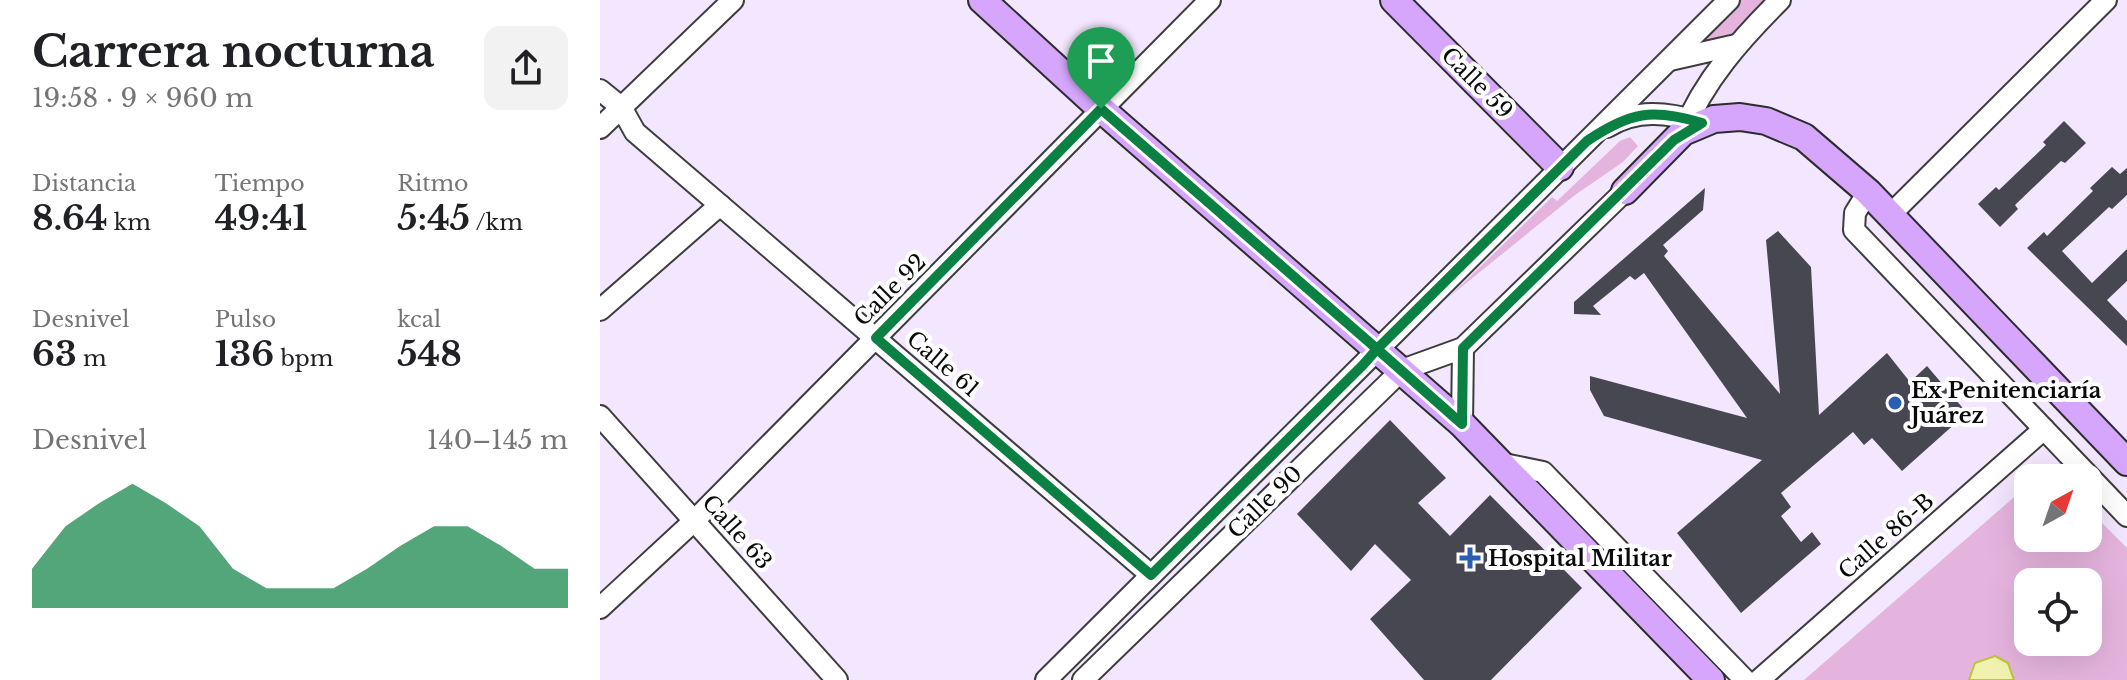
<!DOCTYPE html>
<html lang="es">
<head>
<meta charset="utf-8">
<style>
	:root { --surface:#fff; --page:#f2f2f2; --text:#202124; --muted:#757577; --accent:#0b8043 }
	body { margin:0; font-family:"Libre Baskerville",serif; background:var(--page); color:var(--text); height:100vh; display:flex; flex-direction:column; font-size:30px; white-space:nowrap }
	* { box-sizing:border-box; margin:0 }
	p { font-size:26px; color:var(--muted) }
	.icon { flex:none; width:44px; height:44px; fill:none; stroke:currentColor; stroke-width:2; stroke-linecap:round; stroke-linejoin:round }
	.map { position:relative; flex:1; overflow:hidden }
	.side { display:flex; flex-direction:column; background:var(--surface); width:600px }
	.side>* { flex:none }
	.needle { width:52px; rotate:40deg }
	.controls { position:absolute; left:1414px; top:464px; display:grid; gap:16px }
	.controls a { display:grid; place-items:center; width:88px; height:88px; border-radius:16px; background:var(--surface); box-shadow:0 8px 32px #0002; font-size:40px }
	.pin { position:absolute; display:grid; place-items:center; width:68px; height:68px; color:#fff; margin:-82px -34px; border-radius:50% 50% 50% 0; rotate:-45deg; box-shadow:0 0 8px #0007 }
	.pin .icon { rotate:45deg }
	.round { display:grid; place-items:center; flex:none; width:84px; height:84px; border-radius:16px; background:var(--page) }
	.overview { display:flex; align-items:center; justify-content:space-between; height:136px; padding:0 32px }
	h1 { font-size:44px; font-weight:700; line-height:60px }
	.metrics { display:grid; grid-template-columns:repeat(3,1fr); gap:12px; height:136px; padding:8px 32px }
	.metrics div { display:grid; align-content:center }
	.metrics b { font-size:34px; font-weight:700 }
	.metrics small { font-size:22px; font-weight:400 }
	.metrics p { font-size:22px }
	.chart { height:224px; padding:16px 32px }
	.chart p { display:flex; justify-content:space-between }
	.chart svg { width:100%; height:144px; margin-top:8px; fill:var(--accent); opacity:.7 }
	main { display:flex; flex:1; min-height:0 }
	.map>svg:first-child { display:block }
	.green { fill:#e5b4de; fill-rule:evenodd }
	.water { fill:#f0f2af; stroke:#bdc53a; stroke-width:2 }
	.building { fill:#474752 }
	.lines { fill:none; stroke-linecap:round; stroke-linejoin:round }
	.street-casing { stroke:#3d3d3d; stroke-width:24 }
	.secondary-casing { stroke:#2c2c2c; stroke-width:30 }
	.street { stroke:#fff; stroke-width:20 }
	.secondary { stroke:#d5a6fb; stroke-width:26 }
	.route-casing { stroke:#fff; stroke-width:16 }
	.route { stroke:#0b8043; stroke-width:10 }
	.poi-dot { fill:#2a5eb1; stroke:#fff; stroke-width:3 }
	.labels { text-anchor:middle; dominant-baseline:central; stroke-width:8; stroke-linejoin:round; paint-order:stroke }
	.street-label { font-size:22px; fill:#0a0a0a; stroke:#fff }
	.poi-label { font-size:22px; font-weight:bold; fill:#0a0a0a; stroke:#fff; text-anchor:start }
</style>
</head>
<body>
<main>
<section class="side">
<div class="overview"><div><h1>Carrera nocturna</h1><p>19:58 · 9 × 960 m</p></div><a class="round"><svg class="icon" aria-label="share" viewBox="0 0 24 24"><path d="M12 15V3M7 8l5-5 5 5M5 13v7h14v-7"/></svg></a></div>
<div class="metrics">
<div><p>Distancia</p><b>8.64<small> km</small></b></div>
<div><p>Tiempo</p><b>49:41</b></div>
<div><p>Ritmo</p><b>5:45<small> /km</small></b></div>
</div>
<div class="metrics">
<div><p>Desnivel</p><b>63<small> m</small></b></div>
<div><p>Pulso</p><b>136<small> bpm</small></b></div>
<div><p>kcal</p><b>548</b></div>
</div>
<div class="chart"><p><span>Desnivel</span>140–145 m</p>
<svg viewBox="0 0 160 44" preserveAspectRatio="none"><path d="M0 44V32L10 19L20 12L30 6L40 12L50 19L60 32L70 38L80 38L90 38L100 32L110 25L120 19L130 19L140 25L150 32L160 32V44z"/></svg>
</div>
</section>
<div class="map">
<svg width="1527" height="680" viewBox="0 0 1527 680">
	<rect width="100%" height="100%" fill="#f2e7fe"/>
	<g class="green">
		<polygon points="1140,0 1165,0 1133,33 1100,44"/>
		<polygon points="1030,137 1038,146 1023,162 975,195 849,297 952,197 957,201 1020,141"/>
		<path d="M1428 485V538H1488V509L1527 548V680H1204ZM1428 582H1488V642H1428Z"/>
	</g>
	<polygon class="water" points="1395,656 1408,663 1414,680 1369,680 1375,663"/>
	<g class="building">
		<polygon points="1464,121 1486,143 1465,163 1461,161 1415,205 1418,209 1400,227 1378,204 1396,187 1399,190 1446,145 1443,142"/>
		<polygon points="1512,167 1520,174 1527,168 1527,195 1512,209 1509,207 1462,251 1492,283 1527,249 1527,281 1507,300 1527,321 1527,346 1427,248 1444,232 1447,236 1493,191 1490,188"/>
		<polygon points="1105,188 1103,210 1063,245 1068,251 1064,256 1180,394 1166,240 1178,231 1211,267 1219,415 1287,353 1310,382 1327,366 1367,413 1302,471 1272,438 1264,445 1253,432 1181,493 1191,507 1181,516 1201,542 1212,532 1221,544 1141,613 1077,533 1162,460 1004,416 990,390 990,376 1147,418 1044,273 1035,280 1030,276 993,306 1001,315 974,314 974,302"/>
		<polygon points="790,420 846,478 818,503 850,536 890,495 982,588 891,680 824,680 770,619 811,580 775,544 751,571 697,514"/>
	</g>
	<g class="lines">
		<defs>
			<g id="street">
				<polyline points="1070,60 1136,45"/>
				<polyline points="0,90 21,107 35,132 551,575"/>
				<path d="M1007 127C1036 109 1067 112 1099 122"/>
				<polyline points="0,128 133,0"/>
				<path d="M1083 132C1104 80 1141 39 1180 0"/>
				<polyline points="1268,192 1255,213 1254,230 1527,516"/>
				<polyline points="1290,215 1506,0"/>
				<polyline points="0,310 120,205"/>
				<polyline points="0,416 237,680"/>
				<polyline points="862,424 863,348"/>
				<polyline points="904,464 943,472 1145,680"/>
				<polyline points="0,608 95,520 610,0"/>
				<polyline points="446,680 1129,0"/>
				<polyline points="483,680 802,370 863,348 1025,191"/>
				<polyline points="1159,680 1444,429"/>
			</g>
			<g id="secondary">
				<polyline points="382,0 501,109 862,424 1111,680"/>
				<polyline points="794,0 960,167"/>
				<polyline points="1025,191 1083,132 1114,119 1140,117 1166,121 1204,137 1268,192 1527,462"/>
			</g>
		</defs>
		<use href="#street" class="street-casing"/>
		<use href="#secondary" class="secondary-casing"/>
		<use href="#street" class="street"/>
		<use href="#secondary" class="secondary"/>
	</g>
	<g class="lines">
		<defs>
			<path id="route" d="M501 109 777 349 862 424 863 348 1074 140 1102 123C1052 108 1030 112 987 141L777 349 763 365 551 575 276 338 501 109"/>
		</defs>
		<use href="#route" class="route-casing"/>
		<use href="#route" class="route"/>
	</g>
	<g class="poi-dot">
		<circle cx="1295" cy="403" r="8"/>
		<path d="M866 546h8v8h8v8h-8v8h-8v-8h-8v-8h8z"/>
	</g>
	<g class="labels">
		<g class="street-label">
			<text transform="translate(877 83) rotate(45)">Calle 59</text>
			<text transform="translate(290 290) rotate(-45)">Calle 92</text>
			<text transform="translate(343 364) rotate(41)">Calle 61</text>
			<text transform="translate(665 502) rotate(-44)">Calle 90</text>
			<text transform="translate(137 532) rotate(48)">Calle 63</text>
			<text transform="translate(1286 536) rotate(-41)">Calle 86-B</text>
		</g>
		<g class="poi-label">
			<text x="1311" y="390">Ex Penitenciaría<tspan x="1311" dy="25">Juárez</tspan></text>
			<text x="888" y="558">Hospital Militar</text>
		</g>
	</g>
</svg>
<div class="controls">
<a><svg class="needle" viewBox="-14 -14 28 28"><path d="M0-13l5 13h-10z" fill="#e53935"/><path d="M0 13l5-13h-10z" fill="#757577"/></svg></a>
<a><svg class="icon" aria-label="locate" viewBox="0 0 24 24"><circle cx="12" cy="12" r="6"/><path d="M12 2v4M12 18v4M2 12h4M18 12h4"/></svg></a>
</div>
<div class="pin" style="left:501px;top:109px;background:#1e9e55"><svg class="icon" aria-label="arrive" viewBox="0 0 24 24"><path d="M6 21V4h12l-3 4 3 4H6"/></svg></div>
</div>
</main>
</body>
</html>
